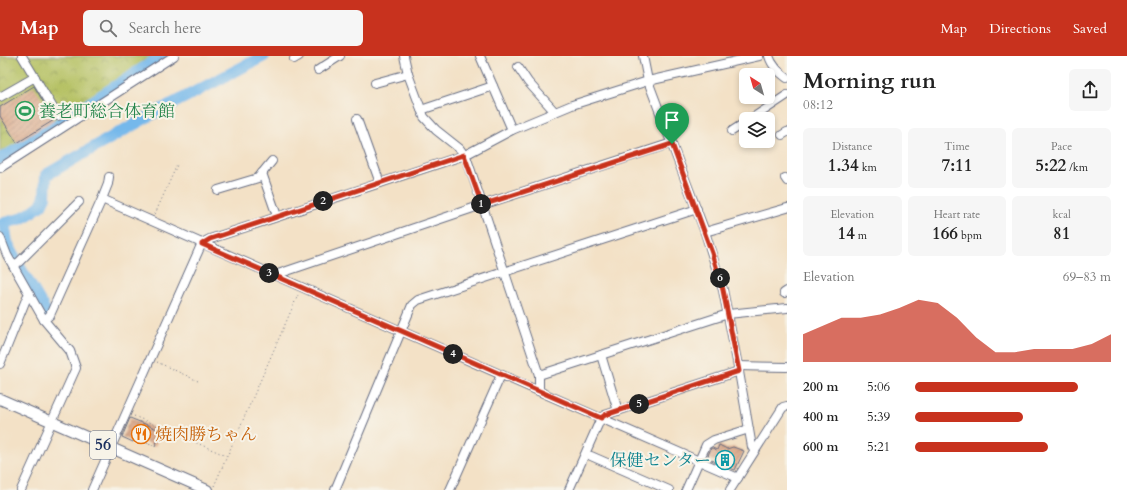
<!DOCTYPE html>
<html lang="en">
<head>
<meta charset="utf-8">
<style>
	:root { --surface:#fff; --page:#f6f6f6; --text:#222; --muted:#767676; --accent:#c8321e }
	body { margin:0; font-family:Cardo,"Noto Serif JP",serif; background:var(--page); color:var(--text); height:100vh; display:flex; flex-direction:column; font-size:15px; white-space:nowrap }
	* { box-sizing:border-box; margin:0 }
	p { font-size:13px; color:var(--muted) }
	.icon { flex:none; width:22px; height:22px; fill:none; stroke:currentColor; stroke-width:2; stroke-linecap:round; stroke-linejoin:round }
	.map { position:relative; flex:1; overflow:hidden }
	.side { display:flex; flex-direction:column; background:var(--surface); width:340px }
	.side>* { flex:none }
	.needle { width:26px; rotate:323deg }
	.controls { position:absolute; left:739px; top:12px; display:grid; gap:8px }
	.controls a { display:grid; place-items:center; width:36px; height:36px; border-radius:6px; background:var(--surface); box-shadow:0 2px 6px #0003; font-size:20px }
	.pin { position:absolute; display:grid; place-items:center; width:34px; height:34px; color:#fff; margin:-41px -17px; border-radius:50% 50% 50% 0; rotate:-45deg; box-shadow:0 0 4px #0007 }
	.pin .icon { rotate:45deg }
	.km { position:absolute; width:20px; height:20px; margin:-10px; border-radius:50%; background:#222; color:#fff; font-size:11px; line-height:20px; text-align:center }
	.round { display:grid; place-items:center; flex:none; width:42px; height:42px; border-radius:6px; background:var(--page) }
	.head { display:flex; align-items:center; justify-content:space-between; height:68px; padding:0 16px }
	h1 { font-size:22px; font-weight:700; line-height:30px }
	.stats { display:grid; grid-template-columns:repeat(3,1fr); gap:6px; height:68px; padding:4px 16px }
	.stats div { display:grid; align-content:center; border-radius:6px; background:var(--page); text-align:center }
	.stats b { font-size:17px; font-weight:700 }
	.stats small { font-size:11px; font-weight:400 }
	.stats p { font-size:11px }
	.chart { height:112px; padding:8px 16px }
	.chart p { display:flex; justify-content:space-between }
	.chart svg { width:100%; height:72px; margin-top:4px; fill:var(--accent); opacity:.7 }
	ul { padding:0 16px; list-style:none; font-size:13px }
	li { display:grid; grid-template-columns:64px 48px 1fr; align-items:center; height:30px }
	li i { height:10px; border-radius:5px; background:var(--accent) }
	header { display:flex; align-items:center; gap:24px; box-sizing:border-box; height:56px; padding:0 20px; background:var(--accent); color:#fff }
	header strong { font-size:19px }
	nav { display:flex; gap:22px; margin-inline-start:auto; font-size:14px }
	.search { width:280px; height:36px; background:var(--page); display:flex; align-items:center; gap:10px; box-sizing:border-box; padding:0 14px; border-radius:6px; color:var(--muted); font-size:15px }
	main { display:flex; flex:1; min-height:0 }
	.map>svg:first-child { display:block }
	.park { fill:url(#park-crowns); stroke:#687860 }
	.lines { fill:none; stroke-linecap:round; stroke-linejoin:round }
	.canal { stroke:#75b8eb; stroke-width:7 }
	.river { stroke:#75b8eb; stroke-width:12 }
	.building { fill:url(#building-hatch) }
	.minor-casing { stroke:#676d82; stroke-width:10 }
	.major-casing { stroke:#676d82; stroke-width:12 }
	.path { stroke:#676d82; stroke-width:1; stroke-dasharray:1 3; stroke-linecap:butt }
	.minor { stroke:#fff; stroke-width:8 }
	.major { stroke:#fff; stroke-width:10 }
	.route-casing { stroke:#fff; stroke-width:8 }
	.route { stroke:#c8321e; stroke-width:5 }
	.labels { text-anchor:middle; dominant-baseline:central; stroke-width:4; stroke-linejoin:round; paint-order:stroke }
	.shield { fill:#f7f3e8; stroke:#5d6a87; stroke-width:1 }
	.shield-label { font-size:16px; font-weight:bold; fill:#1b2f5e }
	.leisure-label { font-size:17px; fill:#27864d; stroke:#f7f3e8; text-anchor:start }
	.food-label { font-size:17px; fill:#c56008; stroke:#f7f3e8; text-anchor:start }
	.culture-label { font-size:17px; fill:#0d838f; stroke:#f7f3e8; text-anchor:end }
</style>
</head>
<body>
<header>
<strong>Map</strong>
<div class="search"><svg class="icon" aria-label="search" viewBox="0 0 24 24"><circle cx="10" cy="10" r="6"/><path d="M15 15l6 6"/></svg>Search here</div>
<nav><a>Map</a><a>Directions</a><a>Saved</a></nav>
</header>
<main>
<div class="map">
<svg width="787" height="434" viewBox="0 0 787 434">
	<defs>
		<pattern id="park-crowns" width="20" height="18" patternUnits="userSpaceOnUse"><rect width="20" height="18" fill="#b5c163"/><path d="M2 6a3 3 0 1 1 6 0M12 15a3 3 0 1 1 6 0" fill="none" stroke="#929d55"/></pattern>
		<pattern id="building-hatch" width="6" height="6" patternUnits="userSpaceOnUse"><rect width="6" height="6" fill="#dcad90"/><path d="M-1 1l2-2M0 6l6-6M5 7l2-2" fill="none" stroke="#b28d79"/></pattern>
	</defs>
	<rect width="100%" height="100%" fill="#f7f3e8"/>
	<filter id="ink" filterUnits="userSpaceOnUse"><feTurbulence type="fractalNoise" baseFrequency=".025" numOctaves="2"/><feDisplacementMap in="SourceGraphic" scale="8" xChannelSelector="R" yChannelSelector="G"/><feConvolveMatrix kernelMatrix="1 2 1 2 8 2 1 2 1" color-interpolation-filters="sRGB"/></filter>
	<filter id="wash" filterUnits="userSpaceOnUse"><feTurbulence type="fractalNoise" baseFrequency=".012" numOctaves="4" result="noise"/><feDisplacementMap in="SourceGraphic" scale="16" xChannelSelector="R" yChannelSelector="G"/><feGaussianBlur stdDeviation="0.9" result="paint"/><feColorMatrix in="noise" values="0 0 0 0 0 0 0 0 0 0 0 0 0 0 0 0 0 1.4 0 .05"/><feComposite in="paint" operator="in"/></filter>
	<g filter="url(#wash)">
		<rect width="100%" height="100%" fill="#f3e1c6"/>
		<polygon class="park" points="0,0 157,0 16,91 0,99"/>
		<g class="lines">
			<polyline class="canal" points="0,167 4,167"/>
			<g class="river">
				<polyline points="0,103 27,88 162,0"/>
				<polyline points="16,204 7,186 4,167 20,163 29,158 41,149 45,141 46,119 147,61 264,0"/>
				<polyline points="19,210 46,256"/>
			</g>
		</g>
		<g id="blocks">
			<g class="building">
				<polygon points="34,30 54,64 17,87 0,60 0,51"/>
				<polygon points="130,362 162,375 155,390 135,382 133,386 122,381"/>
				<polygon points="719,389 727,393 733,391 744,395 735,414 707,402 711,392 712,392 717,394"/>
			</g>
		</g>
	</g>
	<g filter="url(#ink)">
		<use href="#blocks" fill-opacity="0" stroke="#676d82" stroke-width="1"/>
		<g class="lines">
			<defs>
				<g id="minor">
					<polyline points="22,0 58,60"/>
					<polyline points="404,0 408,18 424,61 436,74 460,93 467,103 539,319 539,335"/>
					<polyline points="480,0 512,74"/>
					<polyline points="643,0 648,25 705,176 723,234 738,310 752,391 754,394"/>
					<path d="M769 0C772 10 779 16 787 22"/>
					<polyline points="294,3 299,0"/>
					<polyline points="518,11 528,26 555,56"/>
					<polyline points="318,14 340,0"/>
					<polyline points="375,27 408,18"/>
					<polyline points="0,41 35,21"/>
					<polyline points="421,54 493,30"/>
					<polyline points="357,63 380,127"/>
					<polyline points="751,63 787,39"/>
					<polyline points="732,75 746,66"/>
					<polyline points="782,79 787,76"/>
					<polyline points="0,112 174,0"/>
					<polyline points="262,117 277,160"/>
					<polyline points="785,122 787,125"/>
					<polyline points="218,134 258,122 272,105"/>
					<polyline points="102,143 401,275 738,422"/>
					<polyline points="705,176 787,152"/>
					<polyline points="0,181 7,199 44,264 70,295 76,312 21,434"/>
					<polyline points="13,209 19,206 79,146"/>
					<polyline points="276,220 278,218 482,149 672,87"/>
					<polyline points="784,237 787,235"/>
					<polyline points="44,264 50,259 102,143 108,128 109,121"/>
					<polyline points="601,299 618,355"/>
					<polyline points="0,308 27,241 30,239"/>
					<polyline points="738,310 787,311"/>
					<polyline points="539,319 728,258 787,252"/>
					<polyline points="591,400 669,434"/>
					<polyline points="92,434 202,187 210,183 465,99 512,74 572,49 648,25 759,0"/>
					<polyline points="335,434 412,249 418,244 697,153"/>
					<polyline points="450,434 501,319"/>
					<polyline points="569,434 601,362 605,359 739,315"/>
					<polyline points="686,434 706,389 714,384 749,373"/>
					<polyline points="730,434 783,351 787,350"/>
				</g>
				<polyline id="major" points="0,343 207,434"/>
			</defs>
			<use href="#minor" class="minor-casing"/>
			<use href="#major" class="major-casing"/>
			<g class="path">
				<polyline points="155,158 177,109"/>
				<polyline points="157,306 198,325"/>
				<polyline points="134,360 227,400"/>
				<polyline points="214,430 298,239"/>
			</g>
			<use href="#minor" class="minor"/>
			<use href="#major" class="major"/>
		</g>
	</g>
	<g class="lines" filter="url(#ink)">
		<defs>
			<polygon id="route" points="672,88 712,197 723,234 739,315 605,359 601,362 202,188 210,183 464,99 482,149"/>
		</defs>
		<use href="#route" class="route-casing"/>
		<use href="#route" class="route"/>
	</g>
	<defs>
		<symbol id="stadium-ring" viewBox="-11 -11 22 22"><circle r="9.5" fill="#f7f3e8" stroke="#2e9e5b" stroke-width="1.5"/><path d="M0-5a6.5 5 0 1 0 0 10a6.5 5 0 1 0 0-10ZM-3.5-1.8h7v3.6h-7Z" fill="#2e9e5b"/></symbol>
		<symbol id="restaurant-ring" viewBox="-11 -11 22 22"><circle r="9.5" fill="#f7f3e8" stroke="#e8710a" stroke-width="1.5"/><path d="M-5-6h1v4h1v-4h1v4h1v-4h1v5L-1.5 .5V6h-2V.5L-5-1ZM5-6V6H3V1.5H1.5Q1.5-4 5-6Z" fill="#e8710a"/></symbol>
		<symbol id="building-ring" viewBox="-11 -11 22 22"><circle r="9.5" fill="#f7f3e8" stroke="#0f9aa8" stroke-width="1.5"/><path d="M-4-6H4V6H1V3H-1V6H-4ZM-2.5-4.3h1.7v1.8h-1.7ZM.8-4.3h1.7v1.8H.8ZM-2.5-1h1.7V.8h-1.7ZM.8-1h1.7V.8H.8Z" fill="#0f9aa8"/></symbol>
	</defs>
	<g fill-rule="evenodd">
		<use href="#stadium-ring" x="14" y="44" width="22" height="22"/>
		<use href="#restaurant-ring" x="130" y="367" width="22" height="22"/>
		<use href="#building-ring" x="714" y="393" width="22" height="22"/>
	</g>
	<g class="labels">
		<rect class="shield" x="90" y="375" width="26" height="28" rx="3"/>
		<g class="shield-label">
			<text x="103" y="389">56</text>
		</g>
		<g class="leisure-label">
			<text x="39" y="55">養老町総合体育館</text>
		</g>
		<g class="food-label">
			<text x="155" y="378">焼肉勝ちゃん</text>
		</g>
		<g class="culture-label">
			<text x="711" y="404">保健センター</text>
		</g>
	</g>
</svg>
<div class="controls">
<a><svg class="needle" viewBox="-14 -14 28 28"><path d="M0-13l5 13h-10z" fill="#e53935"/><path d="M0 13l5-13h-10z" fill="#767676"/></svg></a>
<a><svg class="icon" aria-label="layers" viewBox="0 0 24 24"><path d="M12 4l9 5-9 5-9-5zM3 14l9 5 9-5"/></svg></a>
</div>
<div class="pin" style="left:672px;top:88px;background:#1e9e55"><svg class="icon" aria-label="arrive" viewBox="0 0 24 24"><path d="M6 21V4h12l-3 4 3 4H6"/></svg></div>
<b class="km" style="left:481px;top:148px">1</b>
<b class="km" style="left:323px;top:145px">2</b>
<b class="km" style="left:269px;top:217px">3</b>
<b class="km" style="left:453px;top:298px">4</b>
<b class="km" style="left:639px;top:348px">5</b>
<b class="km" style="left:720px;top:222px">6</b>
</div>
<section class="side">
<div class="head"><div><h1>Morning run</h1><p>08:12</p></div><a class="round"><svg class="icon" aria-label="share" viewBox="0 0 24 24"><path d="M12 15V3M7 8l5-5 5 5M5 13v7h14v-7"/></svg></a></div>
<div class="stats">
<div><p>Distance</p><b>1.34<small> km</small></b></div>
<div><p>Time</p><b>7:11</b></div>
<div><p>Pace</p><b>5:22<small> /km</small></b></div>
</div>
<div class="stats">
<div><p>Elevation</p><b>14<small> m</small></b></div>
<div><p>Heart rate</p><b>166<small> bpm</small></b></div>
<div><p>kcal</p><b>81</b></div>
</div>
<div class="chart"><p><span>Elevation</span>69–83 m</p>
<svg viewBox="0 0 160 44" preserveAspectRatio="none"><path d="M0 44V27L10 22L20 17L30 17L40 15L50 11L60 6L70 8L80 17L90 29L100 38L110 38L120 36L130 36L140 36L150 33L160 27V44z"/></svg>
</div>
<ul>
<li><b>200 m</b>5:06<i style="width:83%"></i></li>
<li><b>400 m</b>5:39<i style="width:55%"></i></li>
<li><b>600 m</b>5:21<i style="width:68%"></i></li>
</ul>
</section>
</main>
</body>
</html>
